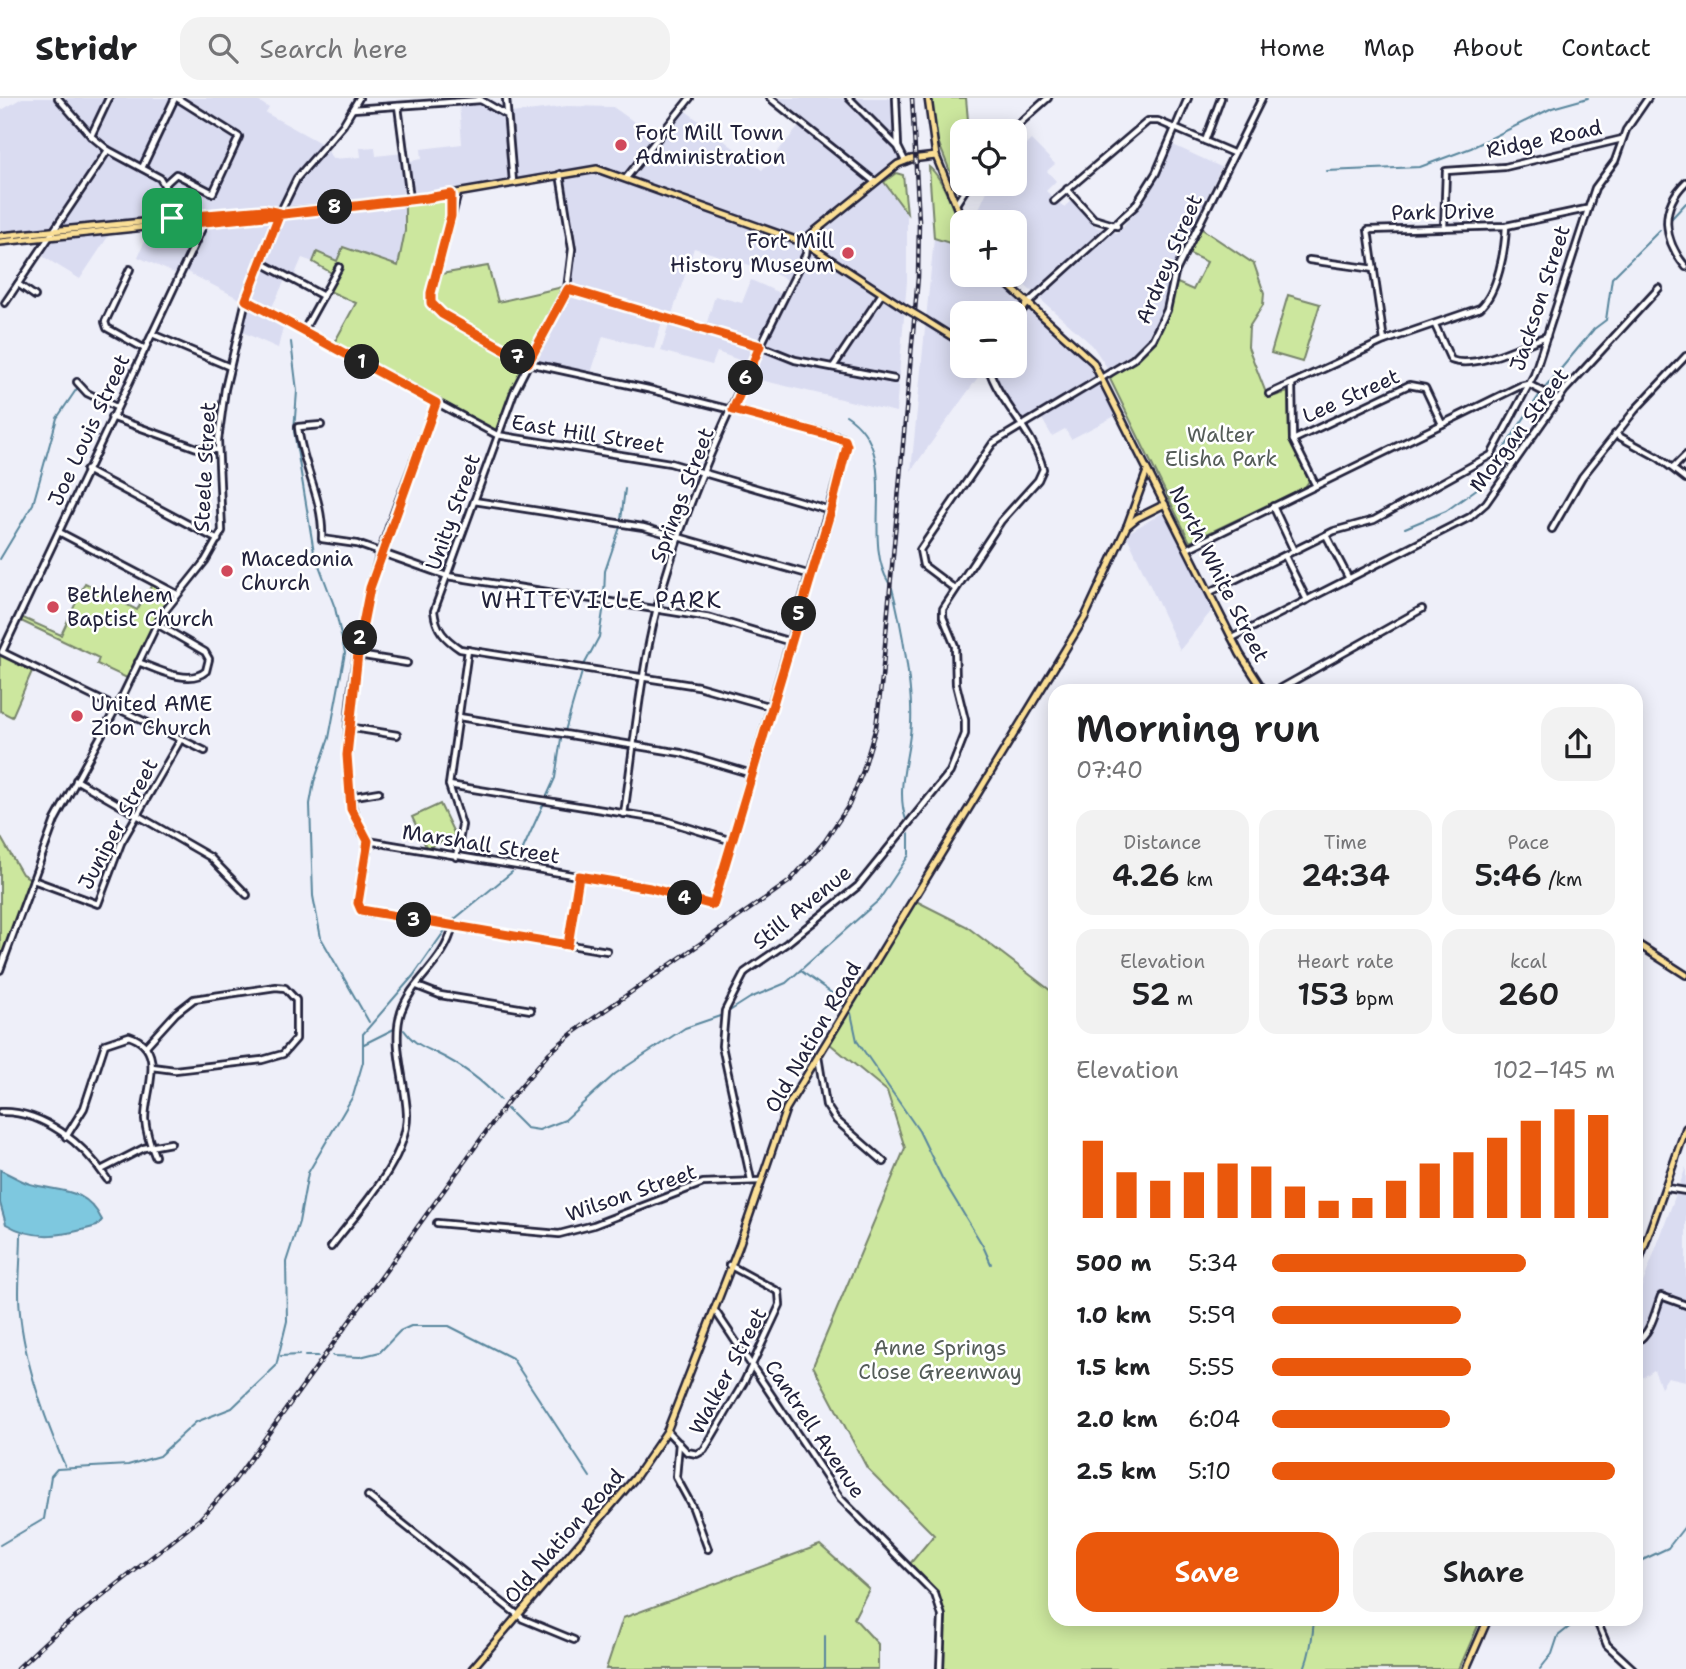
<!DOCTYPE html>
<html lang="en">
<head>
<meta charset="utf-8">
<style>
	:root { --surface:#fff; --page:#f2f2f2; --text:#202124; --muted:#757577; --line:#e0e0e0; --accent:#ea580c }
	body { margin:0; font-family:"Shantell Sans",sans-serif; background:var(--page); color:var(--text); height:100vh; display:flex; flex-direction:column; font-size:26px; white-space:nowrap }
	* { box-sizing:border-box; margin:0 }
	p { font-size:23px; color:var(--muted) }
	.icon { flex:none; width:38px; height:38px; fill:none; stroke:currentColor; stroke-width:2; stroke-linecap:round; stroke-linejoin:round }
	.map { position:relative; flex:1; overflow:hidden }
	.side { position:absolute; left:1048px; top:586px; width:595px; height:942px; display:flex; flex-direction:column; background:var(--surface); border-radius:21px; box-shadow:0 4px 18px #0003 }
	.side>* { flex:none }
	.tools { position:absolute; left:950px; top:21px; display:grid; gap:14px }
	.tools a { display:grid; place-items:center; width:77px; height:77px; border-radius:14px; background:var(--surface); box-shadow:0 4px 18px #0003; font-size:35px }
	.pin { position:absolute; display:grid; place-items:center; width:60px; height:60px; color:#fff; margin:-30px; border-radius:14px; box-shadow:0 4px 10px #0006 }
	.km { position:absolute; width:35px; height:35px; margin:-18px; border-radius:50%; background:#222; color:#fff; font-size:19px; line-height:35px; text-align:center }
	.round { display:grid; place-items:center; flex:none; width:74px; height:74px; border-radius:21px; background:var(--page) }
	.head { display:flex; align-items:center; justify-content:space-between; height:119px; padding:0 28px }
	h1 { font-size:38px; font-weight:600; line-height:52px }
	.stats { display:grid; grid-template-columns:repeat(3,1fr); gap:10px; height:119px; padding:7px 28px }
	.stats div { display:grid; align-content:center; border-radius:18px; background:var(--page); text-align:center }
	.stats b { font-size:30px; font-weight:600 }
	.stats small { font-size:19px; font-weight:400 }
	.stats p { font-size:19px }
	.chart { height:196px; padding:14px 28px }
	.chart p { display:flex; justify-content:space-between }
	.chart svg { width:100%; height:126px; margin-top:7px; stroke:var(--accent); stroke-width:6 }
	.action { display:flex; gap:14px; margin-top:auto; padding:14px 28px }
	.action a { flex:1; height:80px; border-radius:21px; background:var(--accent); color:#fff; font-size:28px; font-weight:600; line-height:80px; text-align:center }
	.action a+a { background:var(--page); color:var(--text) }
	ul { padding:0 28px; list-style:none; font-size:23px }
	li { display:grid; grid-template-columns:112px 84px 1fr; align-items:center; height:52px }
	li i { height:18px; border-radius:9px; background:var(--accent) }
	header { display:flex; align-items:center; gap:42px; box-sizing:border-box; height:98px; padding:0 35px; background:var(--surface); border-bottom:2px solid var(--line) }
	header strong { font-size:33px }
	nav { display:flex; gap:38px; margin-inline-start:auto; font-size:24px }
	.search { width:490px; height:63px; background:var(--page); display:flex; align-items:center; gap:18px; box-sizing:border-box; padding:0 24px; border-radius:21px; color:var(--muted); font-size:26px }
	.map>svg:first-child { display:block }
	.built { fill:#dadcf1 }
	.green { fill:#cce79e; stroke:#77846c; stroke-width:2 }
	.water { fill:#7ec8df; stroke:#59869d; stroke-width:2 }
	.lines { fill:none; stroke-linecap:round; stroke-linejoin:round }
	.stream { stroke:#59869d; stroke-width:2 }
	.minor-casing { stroke:#22223b; stroke-width:10 }
	.major-casing { stroke:#22223b; stroke-width:10 }
	.minor { stroke:#fff; stroke-width:4.5 }
	.major { stroke:#fbdf96; stroke-width:5 }
	.rail-casing { stroke:#22223b; stroke-width:4.5 }
	.rail { stroke:#fff; stroke-width:2; stroke-dasharray:5; stroke-linecap:butt }
	.major-bridge-casing { stroke:#22223b; stroke-width:10; stroke-linecap:butt }
	.major-bridge { stroke:#fbdf96; stroke-width:5 }
	.route-casing { stroke:#fff; stroke-width:14 }
	.route { stroke:#ea580c; stroke-width:9 }
	.poi-dot { fill:#d1495b; stroke:#fff; stroke-width:2.5 }
	.labels { text-anchor:middle; dominant-baseline:central; stroke-width:5; stroke-linejoin:round; paint-order:stroke }
	.poi-label { font-size:21px; fill:#22223b; stroke:#fff; text-anchor:start }
	.street-label { font-size:21px; fill:#22223b; stroke:#fff }
	.park-label { font-size:21px; fill:#555d59; stroke:#fff }
	.neighbourhood-label { font-size:23px; letter-spacing:2px; fill:#22223b; stroke:#fff }
</style>
</head>
<body>
<header>
<strong>Stridr</strong>
<div class="search"><svg class="icon" aria-label="search" viewBox="0 0 24 24"><circle cx="10" cy="10" r="6"/><path d="M15 15l6 6"/></svg>Search here</div>
<nav><a>Home</a><a>Map</a><a>About</a><a>Contact</a></nav>
</header>
<div class="map">
<svg width="1686" height="1571" viewBox="0 0 1686 1571">
	<rect width="100%" height="100%" fill="#eeeff9"/>
	<filter id="ink" filterUnits="userSpaceOnUse"><feTurbulence type="fractalNoise" baseFrequency=".0143" numOctaves="2"/><feDisplacementMap in="SourceGraphic" scale="14" xChannelSelector="R" yChannelSelector="G"/><feConvolveMatrix kernelMatrix="1 2 1 2 8 2 1 2 1" color-interpolation-filters="sRGB"/></filter>
	<g filter="url(#ink)">
		<g class="built">
			<polygon points="22,0 254,0 269,10 266,15 326,48 332,61 361,59 360,50 375,49 376,58 403,55 405,64 422,61 421,51 462,46 459,4 479,2 503,16 567,8 613,9 657,40 682,10 762,72 801,26 769,0 895,0 897,49 904,63 895,68 896,75 884,84 907,115 907,183 896,314 748,279 753,267 717,254 712,267 661,253 671,220 705,231 715,198 742,205 751,182 784,197 791,184 769,173 694,150 671,219 664,217 654,251 603,238 590,278 528,264 565,194 572,151 560,77 597,70 405,101 405,133 398,168 343,149 338,163 317,154 313,164 302,160 293,181 285,182 271,211 284,225 278,250 240,233 246,204 185,173 174,175 138,159 151,128 113,131 80,181 39,156 51,135 0,140 0,13"/>
			<polygon points="1031,42 1055,66 1047,73 1056,83 1046,93 1064,109 1072,102 1096,129 1117,135 1145,102 1171,46 1221,69 1170,178 1163,212 1153,233 1139,251 1108,271 1092,247 1013,177 1015,124 981,124 979,111 990,86 1015,86 1015,57"/>
			<polygon points="934,140 962,149 962,177 990,177 1079,254 1099,281 1117,317 1071,341 1065,331 1052,338 1039,316 1024,325 1002,295 989,268 1015,268 1015,215 962,215 962,268 986,268 911,373"/>
			<polygon points="1164,414 1213,511 1180,552 1126,436"/>
			<polygon points="1686,1069 1686,1283 1668,1279 1661,1289 1654,1272 1636,1284 1636,1204"/>
		</g>
		<g class="green">
			<polygon points="932,0 966,0 969,33 962,33 962,86 967,86 963,93 957,91 934,33"/>
			<path d="M929 69C943 79 963 132 962 149L934 140Z"/>
			<polygon points="896,75 903,77 907,115 884,84"/>
			<polygon points="450,97 450,119 435,177 488,168 498,204 567,188 497,336 333,247 356,205 327,192 335,177 313,164 317,154 337,163 343,149 398,168 405,133 405,104"/>
			<path d="M1199 129 1254 166 1264 195 1263 207 1249 229 1248 249 1268 300 1288 294 1289 339 1309 383 1305 389 1190 444 1110 281C1117 269 1129 265 1139 257 1161 239 1167 208 1173 183L1193 192 1207 164 1188 155Z"/>
			<polygon points="1288,197 1320,206 1302,264 1271,255"/>
			<polygon points="85,485 137,512 153,485 174,497 156,523 129,581 97,566 99,560 19,522 21,519 61,537"/>
			<polygon points="0,557 33,571 12,619 0,613"/>
			<polygon points="440,706 455,737 427,751 412,719"/>
			<polygon points="0,738 22,776 33,782 0,872"/>
			<path d="M916 803 966 828 1055 896V1521H1481L1459 1571H940C942 1523 946 1503 909 1467L934 1437 867 1370 813 1268 905 1050 887 993 830 946Z"/>
			<polygon points="820,1447 869,1491 854,1520 878,1546 878,1571 606,1571 623,1520"/>
		</g>
		<path class="water" d="M0 1072C10 1076 20 1083 30 1086 59 1094 85 1088 102 1122L97 1128C65 1137 36 1144 6 1126L0 1105Z"/>
		<g class="lines">
			<g class="stream">
				<polyline points="1327,73 1420,69 1471,50 1552,10 1588,0"/>
				<polyline points="1672,120 1686,105"/>
				<polyline points="291,244 297,293 294,333 314,454 335,510 345,555 329,640 314,684 310,706 313,798 321,840 369,924"/>
				<polyline points="1545,290 1594,231 1606,222 1612,180 1660,132"/>
				<path d="M846 317C904 354 859 437 889 485"/>
				<polyline points="621,422 625,391"/>
				<polyline points="1405,430 1446,413 1478,390 1540,296"/>
				<polyline points="0,461 33,406 57,320 78,289"/>
				<path d="M892 490C901 524 913 591 911 625 910 658 895 689 906 722"/>
				<polyline points="604,499 605,473 620,429"/>
				<polyline points="584,567 599,539 604,507"/>
				<polyline points="565,633 582,574"/>
				<polyline points="546,700 555,680 561,641"/>
				<polyline points="517,764 543,707"/>
				<polyline points="451,824 512,774"/>
				<polyline points="801,873 833,896 843,909"/>
				<polyline points="728,914 750,900 786,885 879,802 909,757 909,736"/>
				<polyline points="851,915 857,943 919,1033 942,1080 983,1148 991,1166"/>
				<path d="M404 932C414 946 422 948 436 955 459 966 483 983 500 1002"/>
				<polyline points="364,946 394,931"/>
				<polyline points="507,1011 526,1030 539,1032 565,1022 615,976 685,930 720,918"/>
				<path d="M21 1135C21 1155 19 1175 19 1195 19 1249 44 1319 65 1368"/>
				<polyline points="281,1258 299,1257"/>
				<polyline points="305,1258 318,1258"/>
				<polyline points="333,1258 360,1259 380,1254 400,1233 411,1228 449,1228 512,1260 590,1379"/>
				<polyline points="0,1447 44,1421 51,1378 57,1371 128,1367 159,1358 196,1324 232,1310 276,1268 287,1223 286,1164 299,1124 308,1075 353,998 363,964 363,936 413,878 446,831"/>
				<polyline points="1636,1465 1668,1450 1686,1427"/>
				<polyline points="825,1538 825,1571"/>
				<path d="M1304 1571C1310 1556 1313 1537 1314 1521"/>
				<polyline points="1540,1571 1552,1556 1558,1538 1578,1522"/>
			</g>
			<defs>
				<g id="minor">
					<polyline points="58,0 91,38 108,52 160,80 168,94 172,124"/>
					<polyline points="506,0 513,84"/>
					<polyline points="770,0 875,84"/>
					<polyline points="849,0 898,49 905,63"/>
					<polyline points="896,0 898,48"/>
					<polyline points="479,1 505,16"/>
					<polyline points="398,8 410,101"/>
					<polyline points="353,11 481,2"/>
					<polyline points="1011,33 1048,0"/>
					<polyline points="91,38 109,0"/>
					<polyline points="1205,43 1221,0"/>
					<polyline points="142,70 175,0"/>
					<path d="M560 76 572 151 567 191 514 294 434 513C436 532 445 541 460 551L698 588 772 609"/>
					<polyline points="626,80 690,0"/>
					<path d="M1686 84C1659 110 1663 142 1686 169"/>
					<polyline points="165,86 176,76 213,95 239,39 177,0"/>
					<polyline points="1067,91 1094,121 1117,128"/>
					<polyline points="1054,103 1148,23 1158,23 1233,55"/>
					<polyline points="956,106 969,86"/>
					<polyline points="451,118 451,96"/>
					<polyline points="1444,130 1446,73 1505,69 1622,41"/>
					<polyline points="1309,162 1374,171"/>
					<polyline points="260,164 323,198"/>
					<polyline points="130,171 105,224 107,230 145,251"/>
					<polyline points="18,186 35,198"/>
					<polyline points="567,191 760,248 795,262 894,281"/>
					<polyline points="246,202 497,337 670,365 830,412"/>
					<polyline points="5,205 108,52"/>
					<polyline points="1028,205 1135,108 1156,75 1188,0"/>
					<path d="M1435 227 1451 262C1475 272 1522 247 1547 238"/>
					<polyline points="304,232 339,169"/>
					<polyline points="152,236 230,269"/>
					<polyline points="1384,243 1368,132 1506,128 1586,111"/>
					<polyline points="833,269 881,197"/>
					<polyline points="77,284 87,295 116,309"/>
					<polyline points="1292,286 1293,342 1315,386"/>
					<path d="M1269 296 1384 243 1480 210C1498 194 1505 152 1506 128"/>
					<polyline points="111,319 197,350 217,352"/>
					<path d="M321 327 298 329C302 368 324 401 322 441L357 446 447 478 711 520 791 544"/>
					<polyline points="1615,336 1659,360 1686,381"/>
					<polyline points="1293,342 1409,287 1425,290 1442,326"/>
					<polyline points="1673,370 1686,357"/>
					<polyline points="86,372 218,442"/>
					<polyline points="474,403 643,429 811,477"/>
					<polyline points="1273,408 1294,453"/>
					<polyline points="1552,431 1582,379 1635,312 1686,258"/>
					<polyline points="59,434 177,496"/>
					<polyline points="1326,437 1349,481"/>
					<polyline points="1189,450 1520,288 1528,286 1559,302"/>
					<polyline points="1285,458 1307,502"/>
					<polyline points="955,491 923,467 920,452 993,345 1133,261 1153,241 1167,212 1175,175 1262,0"/>
					<polyline points="1210,494 1334,433 1374,422 1491,357 1534,277 1595,90 1615,63 1626,32 1648,0"/>
					<polyline points="1232,540 1470,419 1486,405 1565,292 1659,190"/>
					<polyline points="358,557 407,565"/>
					<path d="M138 564C157 571 189 588 206 573L209 561 205 554 157 526"/>
					<polyline points="1276,593 1422,511"/>
					<polyline points="459,619 681,655 752,676"/>
					<polyline points="348,629 397,637"/>
					<polyline points="205,653 2,554 205,124"/>
					<polyline points="76,682 210,759 247,797"/>
					<polyline points="449,687 664,722 732,743"/>
					<polyline points="349,699 379,694"/>
					<path d="M624 716C634 648 640 577 657 510 688 389 750 268 806 156L807 146"/>
					<polyline points="368,743 650,790 713,807 847,348 843,340 648,291 528,265 441,216 431,205 431,195 458,95"/>
					<path d="M368 743C328 696 356 550 370 492 385 429 414 367 436 305"/>
					<polyline points="368,743 358,805 364,813 607,853"/>
					<polyline points="456,759 462,727 449,687 468,552"/>
					<polyline points="33,782 98,806 121,745 181,641"/>
					<polyline points="568,847 579,778"/>
					<polyline points="0,872 55,722 120,603 161,518 205,463 222,433 218,342 225,291 246,202 280,115 297,80 343,27 359,0"/>
					<polyline points="417,888 440,897 531,912"/>
					<polyline points="146,948 176,915 194,901 276,889 285,890 296,902 296,941 283,956 262,962 175,972 152,969"/>
					<polyline points="818,958 826,1007 836,1022 884,1064"/>
					<path d="M0 1014C43 1012 84 1046 107 1081"/>
					<path d="M66 1039 84 1010 105 946 129 938C168 951 145 992 145 1021 146 1034 150 1046 155 1058"/>
					<polyline points="101,1072 144,1050 171,1045"/>
					<path d="M751 1082 722 948 725 913 745 874 787 845 858 788 950 674 965 636V622L956 586 955 548 943 519V511L1001 423 1038 382 1043 371C1033 331 999 306 988 268"/>
					<polyline points="1667,1090 1686,1093"/>
					<polyline points="437,1125 559,1136 594,1127 703,1085 760,1083"/>
					<path d="M331 1149C357 1114 408 1062 407 1016 406 985 391 945 401 914 412 881 444 866 453 828"/>
					<polyline points="714,1211 840,1400 935,1496 942,1518 940,1571"/>
					<path d="M1636 1244C1651 1236 1655 1214 1661 1198L1686 1207"/>
					<polyline points="667,1333 687,1354 697,1356 704,1352 744,1284 780,1207 779,1194 729,1167"/>
					<polyline points="679,1345 676,1379 693,1410 708,1451"/>
					<polyline points="368,1398 523,1521 574,1542"/>
					<polyline points="1596,1521 1607,1547 1633,1571"/>
				</g>
				<g id="major">
					<polyline points="928,0 936,58 963,124"/>
					<polyline points="0,138 265,112 277,114"/>
					<polyline points="0,144 427,100 597,71 807,146 903,209"/>
					<polyline points="807,146 810,137 898,66 911,61 936,58"/>
					<polyline points="997,177 1093,264 1240,556 1264,593"/>
					<polyline points="1015,221 1028,205"/>
					<polyline points="925,222 962,245"/>
					<polyline points="1127,428 1147,373"/>
					<polyline points="1636,845 1686,877"/>
					<polyline points="1636,1172 1686,1030"/>
					<polyline points="472,1571 635,1380 667,1333 739,1148 786,1011 1085,519 1127,428 1137,420 1165,406"/>
					<polyline points="1466,1571 1488,1521"/>
				</g>
			</defs>
			<use href="#minor" class="minor-casing"/>
			<use href="#major" class="major-casing"/>
			<use href="#minor" class="minor"/>
			<use href="#major" class="major"/>
			<defs>
				<polyline id="rail" points="17,1571 52,1538 200,1421 232,1386 509,1002 549,955 574,934 790,783 825,743 849,707 863,673 876,629 882,580 918,179 919,123 912,0"/>
			</defs>
			<use href="#rail" class="rail-casing"/>
			<use href="#rail" class="rail"/>
			<defs>
				<polyline id="major-bridge" points="903,209 925,222"/>
			</defs>
			<use href="#major-bridge" class="major-bridge-casing"/>
			<use href="#major-bridge" class="major-bridge"/>
		</g>
	</g>
	<g class="lines" filter="url(#ink)">
		<defs>
			<path id="route" d="M172 120 265 112 280 115 246 202 436 305 370 490 359 546 347 657 351 711 368 743 358 805 361 812 568 847 579 778 650 790 713 807 831 412 847 348 845 342 733 312 760 248 568 191 528 265 442 216 431 205V195L451 118V96L427 100C342 109 257 120 172 127V120"/>
		</defs>
		<use href="#route" class="route-casing"/>
		<use href="#route" class="route"/>
	</g>
	<g class="poi-dot">
		<circle cx="621" cy="47" r="7"/>
		<circle cx="848" cy="155" r="7"/>
		<circle cx="227" cy="473" r="7"/>
		<circle cx="53" cy="509" r="7"/>
		<circle cx="77" cy="618" r="7"/>
	</g>
	<g class="labels">
		<g class="poi-label">
			<text x="635" y="35">Fort Mill Town<tspan x="635" dy="24">Administration</tspan></text>
			<text x="834" y="143" text-anchor="end">Fort Mill<tspan x="834" dy="24">History Museum</tspan></text>
			<text x="241" y="461">Macedonia<tspan x="241" dy="24">Church</tspan></text>
			<text x="67" y="497">Bethlehem<tspan x="67" dy="24">Baptist Church</tspan></text>
			<text x="91" y="606">United AME<tspan x="91" dy="24">Zion Church</tspan></text>
		</g>
		<g class="street-label">
			<text transform="translate(1544 41) rotate(-12)">Ridge Road</text>
			<text transform="translate(1443 114) rotate(-1)">Park Drive</text>
			<text transform="translate(1169 161) rotate(-67)">Ardrey Street</text>
			<text transform="translate(1540 200) rotate(-72)">Jackson Street</text>
			<text transform="translate(1351 298) rotate(-24)">Lee Street</text>
			<text transform="translate(89 332) rotate(-65)">Joe Louis Street</text>
			<text transform="translate(1519 332) rotate(-53)">Morgan Street</text>
			<text transform="translate(588 336) rotate(9)">East Hill Street</text>
			<text transform="translate(205 369) rotate(-87)">Steele Street</text>
			<text transform="translate(682 397) rotate(-69)">Springs Street</text>
			<text transform="translate(453 414) rotate(-70)">Unity Street</text>
			<text transform="translate(1219 476) rotate(63)">North White Street</text>
			<text transform="translate(118 726) rotate(-62)">Juniper Street</text>
			<text transform="translate(481 746) rotate(9)">Marshall Street</text>
			<text transform="translate(802 809) rotate(-39)">Still Avenue</text>
			<text transform="translate(813 939) rotate(-60)">Old Nation Road</text>
			<text transform="translate(631 1095) rotate(-19)">Wilson Street</text>
			<text transform="translate(728 1273) rotate(-62)">Walker Street</text>
			<text transform="translate(815 1331) rotate(56)">Cantrell Avenue</text>
			<text transform="translate(564 1438) rotate(-49)">Old Nation Road</text>
		</g>
		<g class="park-label">
			<text x="1221" y="337">Walter<tspan x="1221" dy="24">Elisha Park</tspan></text>
			<text x="940" y="1250">Anne Springs<tspan x="940" dy="24">Close Greenway</tspan></text>
		</g>
		<g class="neighbourhood-label">
			<text x="602" y="502">WHITEVILLE PARK</text>
		</g>
	</g>
</svg>
<div class="tools">
<a><svg class="icon" aria-label="locate" viewBox="0 0 24 24"><circle cx="12" cy="12" r="6"/><path d="M12 2v4M12 18v4M2 12h4M18 12h4"/></svg></a>
<a>+</a>
<a>−</a>
</div>
<div class="pin" style="left:172px;top:120px;background:#1e9e55"><svg class="icon" aria-label="arrive" viewBox="0 0 24 24"><path d="M6 21V4h12l-3 4 3 4H6"/></svg></div>
<b class="km" style="left:362px;top:264px">1</b>
<b class="km" style="left:360px;top:540px">2</b>
<b class="km" style="left:414px;top:822px">3</b>
<b class="km" style="left:685px;top:800px">4</b>
<b class="km" style="left:799px;top:516px">5</b>
<b class="km" style="left:746px;top:280px">6</b>
<b class="km" style="left:518px;top:259px">7</b>
<b class="km" style="left:335px;top:109px">8</b>
<section class="side">
<div class="head"><div><h1>Morning run</h1><p>07:40</p></div><a class="round"><svg class="icon" aria-label="share" viewBox="0 0 24 24"><path d="M12 15V3M7 8l5-5 5 5M5 13v7h14v-7"/></svg></a></div>
<div class="stats">
<div><p>Distance</p><b>4.26<small> km</small></b></div>
<div><p>Time</p><b>24:34</b></div>
<div><p>Pace</p><b>5:46<small> /km</small></b></div>
</div>
<div class="stats">
<div><p>Elevation</p><b>52<small> m</small></b></div>
<div><p>Heart rate</p><b>153<small> bpm</small></b></div>
<div><p>kcal</p><b>260</b></div>
</div>
<div class="chart"><p><span>Elevation</span>102–145 m</p>
<svg viewBox="0 0 160 44" preserveAspectRatio="none"><path d="M5 44V17M15 44V28M25 44V31M35 44V28M45 44V25M55 44V26M65 44V33M75 44V38M85 44V37M95 44V31M105 44V25M115 44V21M125 44V16M135 44V10M145 44V6M155 44V8"/></svg>
</div>
<ul>
<li><b>500 m</b>5:34<i style="width:74%"></i></li>
<li><b>1.0 km</b>5:59<i style="width:55%"></i></li>
<li><b>1.5 km</b>5:55<i style="width:58%"></i></li>
<li><b>2.0 km</b>6:04<i style="width:52%"></i></li>
<li><b>2.5 km</b>5:10<i style="width:100%"></i></li>
</ul>
<div class="action"><a>Save</a><a>Share</a></div>
</section>
</div>
</body>
</html>
